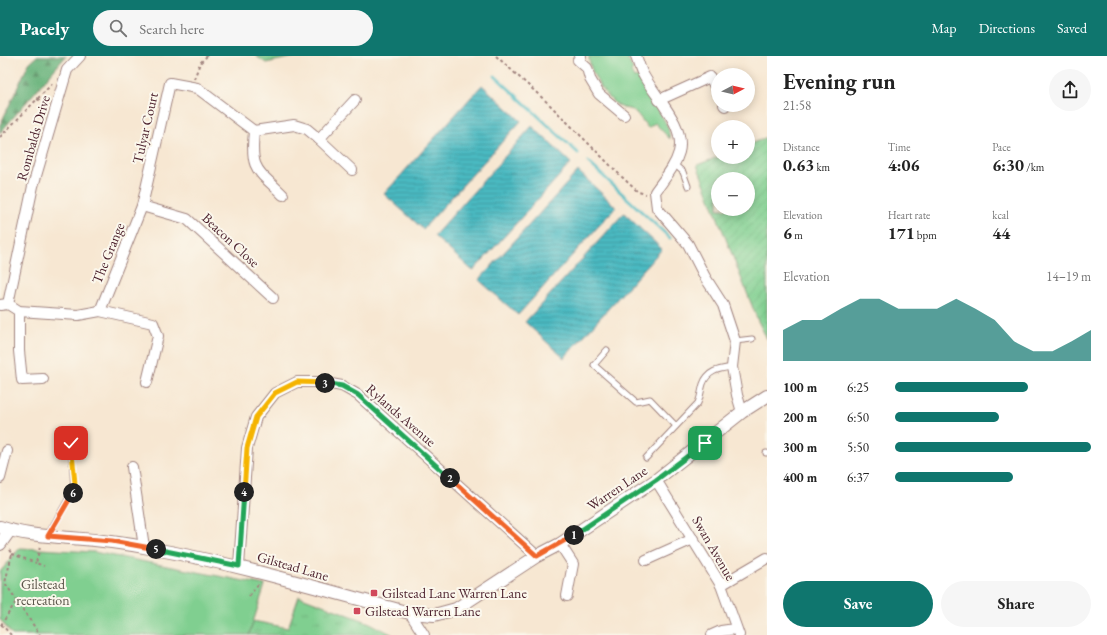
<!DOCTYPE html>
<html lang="en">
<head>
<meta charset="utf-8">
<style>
	:root { --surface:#fff; --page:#f6f6f6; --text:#222; --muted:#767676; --accent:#0f766e }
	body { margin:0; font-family:"EB Garamond",serif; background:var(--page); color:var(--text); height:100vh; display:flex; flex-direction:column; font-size:15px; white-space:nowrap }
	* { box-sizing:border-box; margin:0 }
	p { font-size:13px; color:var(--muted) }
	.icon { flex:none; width:22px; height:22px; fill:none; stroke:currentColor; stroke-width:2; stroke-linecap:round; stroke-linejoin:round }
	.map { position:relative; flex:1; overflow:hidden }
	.details { display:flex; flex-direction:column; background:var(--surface); width:340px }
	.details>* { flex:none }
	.needle { width:26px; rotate:83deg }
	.controls { position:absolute; left:711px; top:12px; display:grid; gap:8px }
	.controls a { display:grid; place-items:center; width:44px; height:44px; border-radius:50%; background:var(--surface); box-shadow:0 2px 10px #0003; font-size:20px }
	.pin { position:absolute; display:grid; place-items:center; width:34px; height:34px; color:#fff; margin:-17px; border-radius:8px; box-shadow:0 2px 6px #0006 }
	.km { position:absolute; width:20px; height:20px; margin:-10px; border-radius:50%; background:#222; color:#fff; font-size:11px; line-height:20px; text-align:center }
	.round { display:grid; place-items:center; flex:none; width:42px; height:42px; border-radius:21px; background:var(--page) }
	.overview { display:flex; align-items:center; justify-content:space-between; height:68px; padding:0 16px }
	h1 { font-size:22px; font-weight:700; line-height:30px }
	.figures { display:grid; grid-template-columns:repeat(3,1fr); gap:6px; height:68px; padding:4px 16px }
	.figures div { display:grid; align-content:center }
	.figures b { font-size:17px; font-weight:700 }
	.figures small { font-size:11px; font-weight:400 }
	.figures p { font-size:11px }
	.chart { height:112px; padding:8px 16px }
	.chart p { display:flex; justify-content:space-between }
	.chart svg { width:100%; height:72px; margin-top:4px; fill:var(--accent); opacity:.7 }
	.action { display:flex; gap:8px; margin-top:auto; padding:8px 16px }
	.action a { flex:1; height:46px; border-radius:24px; background:var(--accent); color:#fff; font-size:16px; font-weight:700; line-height:46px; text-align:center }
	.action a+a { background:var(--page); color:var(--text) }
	ul { padding:0 16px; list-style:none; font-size:13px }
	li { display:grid; grid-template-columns:64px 48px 1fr; align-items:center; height:30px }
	li i { height:10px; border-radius:5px; background:var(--accent) }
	header { display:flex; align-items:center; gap:24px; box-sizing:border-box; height:56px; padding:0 20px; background:var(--accent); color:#fff }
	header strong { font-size:19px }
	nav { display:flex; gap:22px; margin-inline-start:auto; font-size:14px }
	.search { width:280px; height:36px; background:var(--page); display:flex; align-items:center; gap:10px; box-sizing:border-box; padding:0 14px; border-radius:22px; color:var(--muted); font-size:15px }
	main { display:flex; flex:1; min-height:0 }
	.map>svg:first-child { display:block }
	.grass { fill:url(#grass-tufts); stroke:#65775e }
	.forest { fill:url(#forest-firs); stroke:#596852 }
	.park { fill:#80cf90; stroke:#65775e }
	.garden { fill:url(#garden-furrows); stroke:#65775e; fill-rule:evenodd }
	.water { fill:url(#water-rules); stroke:#4a6c76 }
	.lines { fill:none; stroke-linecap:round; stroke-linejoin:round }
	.stream { stroke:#4ab9c1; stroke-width:3 }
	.service-casing { stroke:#a0837e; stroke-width:7 }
	.minor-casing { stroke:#a0837e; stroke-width:12 }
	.tertiary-casing { stroke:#a0837e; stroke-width:14 }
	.path { stroke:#a0837e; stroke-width:2; stroke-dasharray:3 3; stroke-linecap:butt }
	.service { stroke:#fff; stroke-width:5 }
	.minor { stroke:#fff; stroke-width:10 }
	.tertiary { stroke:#fff; stroke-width:12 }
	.split-1-casing { stroke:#fff; stroke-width:8 }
	.split-2-casing { stroke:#fff; stroke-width:8 }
	.split-3-casing { stroke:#fff; stroke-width:8 }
	.split-4-casing { stroke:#fff; stroke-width:8 }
	.split-5-casing { stroke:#fff; stroke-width:8 }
	.split-6-casing { stroke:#fff; stroke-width:8 }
	.split-7-casing { stroke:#fff; stroke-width:8 }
	.split-1 { stroke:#22a559; stroke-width:5 }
	.split-2 { stroke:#f0652b; stroke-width:5 }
	.split-3 { stroke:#22a559; stroke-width:5 }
	.split-4 { stroke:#f5b400; stroke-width:5 }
	.split-5 { stroke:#22a559; stroke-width:5 }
	.split-6 { stroke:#f0652b; stroke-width:5 }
	.split-7 { stroke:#f5b400; stroke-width:5 }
	.poi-dot { fill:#d1495b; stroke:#fbf7ec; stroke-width:1.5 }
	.labels { text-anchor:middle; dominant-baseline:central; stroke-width:4; stroke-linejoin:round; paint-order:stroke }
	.street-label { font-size:14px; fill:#4a1f2b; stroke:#fbf7ec }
	.park-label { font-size:14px; fill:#5a5449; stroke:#fbf7ec }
	.poi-label { font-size:14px; fill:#4a1f2b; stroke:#fbf7ec; text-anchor:start }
</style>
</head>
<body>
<header>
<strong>Pacely</strong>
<div class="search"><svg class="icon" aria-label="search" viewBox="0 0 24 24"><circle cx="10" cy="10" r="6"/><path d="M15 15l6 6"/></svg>Search here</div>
<nav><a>Map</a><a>Directions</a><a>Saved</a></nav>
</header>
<main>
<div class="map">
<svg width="767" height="579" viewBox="0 0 767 579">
	<defs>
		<pattern id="grass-tufts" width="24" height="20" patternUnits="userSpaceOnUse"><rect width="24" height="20" fill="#80cf90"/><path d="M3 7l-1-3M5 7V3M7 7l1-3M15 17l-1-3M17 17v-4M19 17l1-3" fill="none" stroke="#70b17c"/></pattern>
		<pattern id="forest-firs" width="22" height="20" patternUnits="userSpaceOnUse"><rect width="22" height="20" fill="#68b27a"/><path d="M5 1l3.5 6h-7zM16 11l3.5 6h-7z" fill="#589064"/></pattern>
		<pattern id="garden-furrows" width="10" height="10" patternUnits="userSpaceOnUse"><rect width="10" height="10" fill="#80cf90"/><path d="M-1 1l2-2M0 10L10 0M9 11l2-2" fill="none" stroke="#70b17c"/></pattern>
		<pattern id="water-rules" width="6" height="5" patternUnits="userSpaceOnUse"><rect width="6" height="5" fill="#4ab9c1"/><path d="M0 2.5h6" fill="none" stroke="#40969d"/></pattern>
	</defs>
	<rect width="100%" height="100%" fill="#fbf7ec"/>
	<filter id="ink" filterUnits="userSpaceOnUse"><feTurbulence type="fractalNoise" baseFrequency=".025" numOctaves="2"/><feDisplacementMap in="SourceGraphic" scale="8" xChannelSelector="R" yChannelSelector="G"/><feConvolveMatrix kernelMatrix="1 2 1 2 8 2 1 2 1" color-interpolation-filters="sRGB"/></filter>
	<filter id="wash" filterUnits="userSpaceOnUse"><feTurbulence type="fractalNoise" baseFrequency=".012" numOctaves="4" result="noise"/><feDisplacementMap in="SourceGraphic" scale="16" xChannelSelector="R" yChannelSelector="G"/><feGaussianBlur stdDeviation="0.9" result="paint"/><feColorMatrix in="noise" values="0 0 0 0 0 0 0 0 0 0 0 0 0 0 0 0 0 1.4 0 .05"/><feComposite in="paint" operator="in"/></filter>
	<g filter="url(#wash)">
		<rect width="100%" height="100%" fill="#f7e7d2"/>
		<g class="grass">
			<polygon points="256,0 298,0 266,7"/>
			<polygon points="299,540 370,567 393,579 249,579 253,565 288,572"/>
		</g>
		<polygon class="forest" points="37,0 66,0 0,77 0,69 29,7"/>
		<g class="park">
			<path d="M589 0H629L628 4 633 13 631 15 634 22 640 21 668 71 670 83 655 67 648 72C644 67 639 59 634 55 629 52 623 53 619 50 605 42 589 16 589 0Z"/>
			<polygon points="20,492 94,496 265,529 249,579 12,579 0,563 0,516"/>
		</g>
		<path class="garden" d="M767 81V283L758 265 697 109 718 101H748V89ZM718 123H748V153H718Z"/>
		<g class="water">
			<polygon points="482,29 521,65 423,173 384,138"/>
			<polygon points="532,70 571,107 473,215 434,180"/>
			<polygon points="578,115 616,151 518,259 479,224"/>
			<polygon points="624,157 662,193 564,302 525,266"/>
		</g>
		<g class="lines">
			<g class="stream">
				<polyline points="495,20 578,97"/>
				<polyline points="588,106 670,182"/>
			</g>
		</g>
	</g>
	<g filter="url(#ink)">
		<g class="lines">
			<defs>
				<g id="service">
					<polyline points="674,108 683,116 688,130"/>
					<polyline points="735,285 752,283"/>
					<polyline points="607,294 594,309 636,346 650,343 676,370"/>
					<polyline points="766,397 767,397"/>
					<path d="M646 402 698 347C701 340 701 334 703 328 708 314 720 313 732 311"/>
					<polyline points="48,479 74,433 71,387"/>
				</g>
				<g id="minor">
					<polyline points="581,0 578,4 587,12 590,23 599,38 624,59"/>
					<path d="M636 0C639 7 640 14 644 20 656 42 686 70 679 96 675 111 664 123 655 136L657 152 688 188 705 221 723 249 735 285 732 311 737 339 742 356"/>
					<polyline points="659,44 710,21 718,36"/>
					<polyline points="724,49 725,50"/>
					<polyline points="254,75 294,69 307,73 319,83 355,44"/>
					<polyline points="319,83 352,114"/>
					<polyline points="142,150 187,163 273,242"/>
					<polyline points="8,248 33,130 67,14 80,0"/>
					<polyline points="0,249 8,248 19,255 78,259 100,255 153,267 158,280 147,326"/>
					<polyline points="19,255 19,295 22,324 43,323"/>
					<path d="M100 255 142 150 170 27 197 32 254 75C250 115 257 113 283 139"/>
					<polyline points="132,411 144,491"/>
					<polyline points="0,422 7,395"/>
					<polyline points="656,424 721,529 739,579"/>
					<polyline points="560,488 573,508 567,540"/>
					<polyline points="646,504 693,483"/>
					<polyline points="239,510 247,392 256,361 275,337 297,326 320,326 342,330 358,339 537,500"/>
					<polyline points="721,529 767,502"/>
					<polyline points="410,557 424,579"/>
					<polyline points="712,579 721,575 735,573"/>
				</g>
				<g id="tertiary">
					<path d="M0 471C23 479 48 480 71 482 98 484 124 487 149 492 238 508 324 534 410 557L434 559 456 553 537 500 560 488 656 424 742 356 767 340"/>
					<polyline points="0,488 10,474"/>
				</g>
			</defs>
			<use href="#service" class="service-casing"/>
			<use href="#minor" class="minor-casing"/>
			<use href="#tertiary" class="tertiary-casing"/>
			<g class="path">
				<polyline points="496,0 550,49 622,121 638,136 646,138"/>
				<polyline points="194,23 200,7 207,0"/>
				<polyline points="37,43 48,48"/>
				<polyline points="0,81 52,28"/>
				<polyline points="40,491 36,507 44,510"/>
				<polyline points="9,494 12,498 5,527 40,579"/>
				<polyline points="12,498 36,507"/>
				<polyline points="249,540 259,527"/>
				<polyline points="1,568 11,579"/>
				<polyline points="1,569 17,544"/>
			</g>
			<use href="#service" class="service"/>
			<use href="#minor" class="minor"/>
			<use href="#tertiary" class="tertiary"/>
		</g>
	</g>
	<g class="lines" filter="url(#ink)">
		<defs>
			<polyline id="split-1" points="574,479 656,424 705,387"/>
			<polyline id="split-2" points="450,422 537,500 574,479"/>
			<polyline id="split-3" points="325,327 342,330 358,339 450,422"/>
			<polyline id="split-4" points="244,436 247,392 256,361 275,337 297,326 325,327"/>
			<polyline id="split-5" points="156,493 239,510 244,436"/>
			<polyline id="split-6" points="73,437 48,480 112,485 156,493"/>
			<polyline id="split-7" points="71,387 75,427 73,437"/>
		</defs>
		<use href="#split-1" class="split-1-casing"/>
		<use href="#split-2" class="split-2-casing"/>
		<use href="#split-3" class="split-3-casing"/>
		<use href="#split-4" class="split-4-casing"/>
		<use href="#split-5" class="split-5-casing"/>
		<use href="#split-6" class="split-6-casing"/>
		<use href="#split-7" class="split-7-casing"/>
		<use href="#split-1" class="split-1"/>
		<use href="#split-2" class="split-2"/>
		<use href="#split-3" class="split-3"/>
		<use href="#split-4" class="split-4"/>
		<use href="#split-5" class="split-5"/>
		<use href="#split-6" class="split-6"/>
		<use href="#split-7" class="split-7"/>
	</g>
	<g class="poi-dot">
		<rect x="370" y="533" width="8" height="8" rx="2"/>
		<rect x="353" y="551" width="8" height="8" rx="2"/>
	</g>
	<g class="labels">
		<g class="street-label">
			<text transform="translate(145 72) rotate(-77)">Tulyar Court</text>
			<text transform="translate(33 82) rotate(-74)">Rombalds Drive</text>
			<text transform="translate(231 184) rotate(43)">Beacon Close</text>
			<text transform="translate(108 197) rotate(-68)">The Grange</text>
			<text transform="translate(401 359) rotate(41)">Rylands Avenue</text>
			<text transform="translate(617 432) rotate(-34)">Warren Lane</text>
			<text transform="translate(714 492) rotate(60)">Swan Avenue</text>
			<text transform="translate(293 510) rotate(16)">Gilstead Lane</text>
		</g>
		<g class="park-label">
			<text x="43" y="528">Gilstead<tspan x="43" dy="16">recreation</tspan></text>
		</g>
		<g class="poi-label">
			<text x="382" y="537">Gilstead Lane Warren Lane</text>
			<text x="365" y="555">Gilstead Warren Lane</text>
		</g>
	</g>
</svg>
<div class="controls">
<a><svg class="needle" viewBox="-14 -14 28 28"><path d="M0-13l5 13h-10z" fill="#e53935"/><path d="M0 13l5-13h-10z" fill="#767676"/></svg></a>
<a>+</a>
<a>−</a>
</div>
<div class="pin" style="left:705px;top:387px;background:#1e9e55"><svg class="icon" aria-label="arrive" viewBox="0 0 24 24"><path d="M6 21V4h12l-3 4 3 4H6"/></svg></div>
<div class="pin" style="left:71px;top:387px;background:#d93025"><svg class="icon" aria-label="check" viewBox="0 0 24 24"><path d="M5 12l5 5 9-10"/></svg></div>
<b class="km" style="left:574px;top:479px">1</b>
<b class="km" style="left:450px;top:422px">2</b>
<b class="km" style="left:325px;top:327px">3</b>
<b class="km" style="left:244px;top:436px">4</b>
<b class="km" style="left:156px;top:493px">5</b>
<b class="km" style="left:73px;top:437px">6</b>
</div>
<section class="details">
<div class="overview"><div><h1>Evening run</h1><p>21:58</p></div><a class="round"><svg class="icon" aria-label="share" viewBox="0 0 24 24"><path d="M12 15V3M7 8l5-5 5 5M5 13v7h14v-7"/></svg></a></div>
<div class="figures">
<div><p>Distance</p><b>0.63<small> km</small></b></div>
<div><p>Time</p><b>4:06</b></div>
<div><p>Pace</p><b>6:30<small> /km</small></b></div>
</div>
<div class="figures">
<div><p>Elevation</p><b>6<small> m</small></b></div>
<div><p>Heart rate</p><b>171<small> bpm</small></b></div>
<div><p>kcal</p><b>44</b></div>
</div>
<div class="chart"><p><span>Elevation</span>14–19 m</p>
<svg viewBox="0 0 160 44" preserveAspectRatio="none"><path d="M0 44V25L10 19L20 19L30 12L40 6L50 6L60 12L70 12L80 12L90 6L100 12L110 19L120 32L130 38L140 38L150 32L160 25V44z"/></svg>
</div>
<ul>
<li><b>100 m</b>6:25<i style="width:68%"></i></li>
<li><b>200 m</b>6:50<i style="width:53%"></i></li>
<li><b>300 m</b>5:50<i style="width:100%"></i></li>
<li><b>400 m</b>6:37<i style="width:60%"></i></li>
</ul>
<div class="action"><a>Save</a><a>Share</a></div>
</section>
</main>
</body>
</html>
